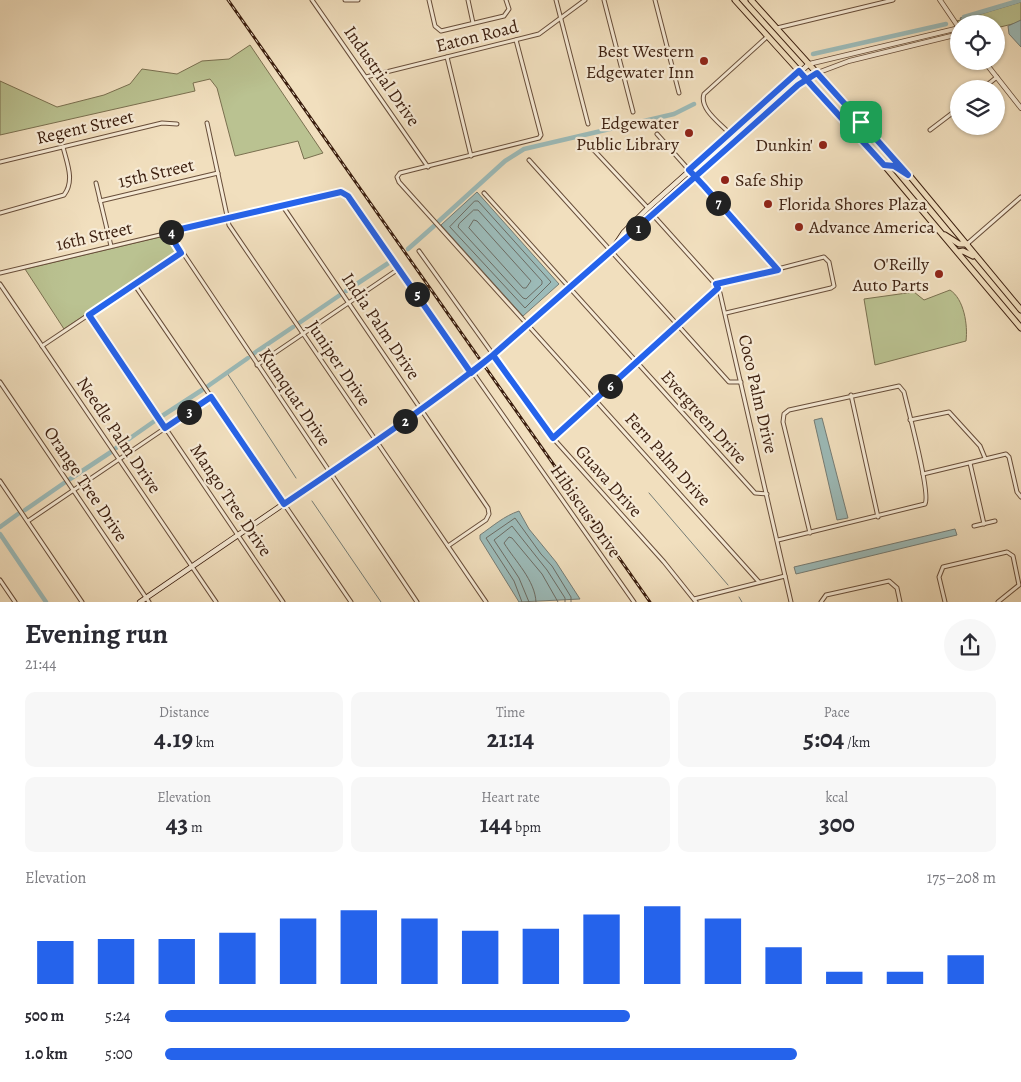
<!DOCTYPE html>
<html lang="en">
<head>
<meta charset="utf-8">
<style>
	:root { --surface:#fff; --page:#f7f7f7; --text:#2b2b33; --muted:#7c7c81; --accent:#2563eb }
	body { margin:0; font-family:Alegreya,serif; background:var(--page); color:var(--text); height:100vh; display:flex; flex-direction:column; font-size:19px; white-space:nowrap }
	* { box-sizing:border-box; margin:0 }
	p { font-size:16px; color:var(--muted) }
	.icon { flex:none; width:28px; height:28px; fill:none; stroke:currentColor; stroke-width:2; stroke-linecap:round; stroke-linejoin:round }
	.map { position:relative; height:602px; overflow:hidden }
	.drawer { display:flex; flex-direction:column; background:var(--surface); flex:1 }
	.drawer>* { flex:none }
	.tools { position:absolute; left:950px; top:15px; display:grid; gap:10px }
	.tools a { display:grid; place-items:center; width:55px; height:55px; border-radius:50%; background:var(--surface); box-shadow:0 1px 4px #0004; font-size:25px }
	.pin { position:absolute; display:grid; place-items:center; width:42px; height:42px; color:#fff; margin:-21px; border-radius:10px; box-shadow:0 2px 8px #0006 }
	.km { position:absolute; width:25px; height:25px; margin:-12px; border-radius:50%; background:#222; color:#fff; font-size:14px; line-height:25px; text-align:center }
	.round { display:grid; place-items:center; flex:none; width:52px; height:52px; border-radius:26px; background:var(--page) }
	.headline { display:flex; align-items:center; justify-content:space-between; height:85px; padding:0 25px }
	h1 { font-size:28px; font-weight:600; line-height:38px }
	.figures { display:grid; grid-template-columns:repeat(3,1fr); gap:8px; height:85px; padding:5px 25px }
	.figures div { display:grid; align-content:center; border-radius:10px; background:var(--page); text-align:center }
	.figures b { font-size:25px; font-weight:600 }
	.figures small { font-size:14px; font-weight:400 }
	.figures p { font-size:14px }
	.chart { height:140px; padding:10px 25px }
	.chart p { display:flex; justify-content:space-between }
	.chart svg { width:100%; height:90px; margin-top:5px; stroke:var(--accent); stroke-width:6 }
	ul { padding:0 25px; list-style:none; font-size:16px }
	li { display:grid; grid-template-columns:80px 60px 1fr; align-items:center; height:38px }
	li i { height:12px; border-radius:6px; background:var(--accent) }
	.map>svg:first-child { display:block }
	.green { fill:#bac291; stroke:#7a7050 }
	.water { fill:#9cbbb9; stroke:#757c75 }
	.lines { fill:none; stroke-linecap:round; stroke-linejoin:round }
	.shore { stroke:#6c6c64; stroke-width:1 }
	.stream { stroke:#757c75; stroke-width:1 }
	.canal { stroke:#9cbbb9; stroke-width:4.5 }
	.minor-casing { stroke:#684e3a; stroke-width:5 }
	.tertiary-casing { stroke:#684e3a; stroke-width:5.5 }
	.secondary-casing { stroke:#3b1e0e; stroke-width:6 }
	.primary-casing { stroke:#3b1e0e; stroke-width:7 }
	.minor { stroke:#f6ead5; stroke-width:3 }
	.tertiary { stroke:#f6ead5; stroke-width:4 }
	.secondary { stroke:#f6ead5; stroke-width:4.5 }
	.primary { stroke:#f1dfbe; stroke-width:5 }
	.rail-casing { stroke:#3b1e0e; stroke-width:3 }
	.rail { stroke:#f6ead5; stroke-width:1; stroke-dasharray:4; stroke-linecap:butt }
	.route-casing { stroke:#fff; stroke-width:10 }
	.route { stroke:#2563eb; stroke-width:6 }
	.poi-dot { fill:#8f2418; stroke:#f6ead5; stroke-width:2 }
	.labels { text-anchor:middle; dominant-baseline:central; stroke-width:4.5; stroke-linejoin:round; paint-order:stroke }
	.street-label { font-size:18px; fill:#3b1e0e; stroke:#f6ead5 }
	.poi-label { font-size:18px; fill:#3b1e0e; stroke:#f6ead5; text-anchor:end }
</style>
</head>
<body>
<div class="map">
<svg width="1021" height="602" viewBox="0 0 1021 602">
	<rect width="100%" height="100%" fill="#f1dfbe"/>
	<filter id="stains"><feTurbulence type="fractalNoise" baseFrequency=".004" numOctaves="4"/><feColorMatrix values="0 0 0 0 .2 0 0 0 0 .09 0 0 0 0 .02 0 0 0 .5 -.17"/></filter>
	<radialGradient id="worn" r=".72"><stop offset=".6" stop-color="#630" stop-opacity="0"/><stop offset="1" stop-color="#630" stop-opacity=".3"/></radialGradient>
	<g class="green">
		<polygon points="1021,1 1021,22 996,28 996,24 959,24 957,21"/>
		<polygon points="250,45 323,153 304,159 298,141 235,156 217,88 210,79 193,83 195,91 0,135 0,81 57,107 104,95 130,84 142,69 177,74 202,61 229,59"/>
		<polygon points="164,236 177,252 175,255 64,329 25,269"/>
		<path d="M950 290C964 299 968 325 966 341L875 365 864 299 914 292 924 300Z"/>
	</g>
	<g class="water">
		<polygon points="1021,0 1021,2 961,20 960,18"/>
		<polygon points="1021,20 1021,47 1009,34 1008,26"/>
		<polygon points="477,192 559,284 523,316 441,225"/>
		<polygon points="822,418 848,518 837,520 814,420"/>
		<path d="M519 511 529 529 556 562 580 599 519 602 480 539V535C493 526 504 516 519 511Z"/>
		<polygon points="955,529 957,535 796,574 794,567"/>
	</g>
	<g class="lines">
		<g class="shore">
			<polygon points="475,201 478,201 551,282 525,308 450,227"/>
			<polygon points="474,210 478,210 542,281 542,284 526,299 523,298 458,227 459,224"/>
			<polygon points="474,220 477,221 531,281 526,288 523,288 469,228"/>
			<polyline points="522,602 514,581 486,538 515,518 541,554 552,566 571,597 571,602"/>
			<polyline points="529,602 519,578 494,540 512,526 547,570 565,598 565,602"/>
			<path d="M536 602C535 580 515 561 504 543L509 537 512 538 542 574 558 602"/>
		</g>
		<g class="stream">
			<polyline points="227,373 296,478"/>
			<polyline points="649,493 728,585"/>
			<polyline points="312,501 381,602"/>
			<polyline points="739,597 742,602"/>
		</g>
		<g class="canal">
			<polyline points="964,17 1021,0"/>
			<polyline points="813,54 946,24"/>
			<polyline points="439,221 505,161 524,149 674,114 694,104"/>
			<polyline points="408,249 434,226"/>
			<polyline points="346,291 390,262"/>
			<polyline points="299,323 340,295"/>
			<polyline points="253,354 293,327"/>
			<polyline points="208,386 248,358"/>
			<polyline points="162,416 202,390"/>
			<polyline points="116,448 156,420"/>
			<polyline points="70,479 111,452"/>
			<polyline points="25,510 64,483"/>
			<polyline points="0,527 18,514"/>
			<polyline points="0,534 46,602"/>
		</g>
		<defs>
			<g id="minor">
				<polyline points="312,0 428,167"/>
				<polyline points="345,0 358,0"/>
				<polyline points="429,0 435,26 441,31 504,16 509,9 506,0"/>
				<polyline points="468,0 473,23"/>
				<polyline points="556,0 588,124"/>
				<polyline points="604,0 633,112"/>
				<polyline points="655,0 679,93"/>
				<polyline points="777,28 893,0"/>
				<polyline points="516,40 541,135 539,138 400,173 397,177 399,182 759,582"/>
				<polyline points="447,57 471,156"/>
				<polyline points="366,77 539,34 585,0"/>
				<polyline points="982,89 997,77"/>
				<polyline points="207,123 229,225 486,602"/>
				<polyline points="930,130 959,108"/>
				<polyline points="657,134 778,270"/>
				<path d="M730 134C720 123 699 109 704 94L768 36"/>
				<polyline points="590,146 648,208"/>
				<polyline points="529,160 729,382 741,382"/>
				<polyline points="0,162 162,123 177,124"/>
				<polyline points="96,183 111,246"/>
				<polyline points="484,193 755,493 767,494"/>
				<polyline points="100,201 218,173"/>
				<polyline points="282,205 488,508 489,514 486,520 448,546"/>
				<path d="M0 213 64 195C75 181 67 163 63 147"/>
				<polyline points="653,215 716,285 720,293 791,602"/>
				<polyline points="169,232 417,602"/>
				<polyline points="967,244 1021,197"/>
				<polyline points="419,251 553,438 664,562 696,602"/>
				<polyline points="0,273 341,192 349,196 634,602"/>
				<polyline points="0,284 216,602"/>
				<polyline points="134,284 351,602"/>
				<polyline points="716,285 824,257 829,262 834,286 831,288 726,313"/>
				<polyline points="89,315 283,602"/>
				<polyline points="42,346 181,253"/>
				<polyline points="257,365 400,268"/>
				<polyline points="0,382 149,602"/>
				<polyline points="851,395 878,517"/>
				<polyline points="910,420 949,412 980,446 985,458"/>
				<polyline points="553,438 718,288"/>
				<polyline points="970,463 984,524"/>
				<polyline points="923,474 1006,454 1009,457 1017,492 1021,497"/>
				<polyline points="0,481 82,602"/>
				<polyline points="28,521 211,397"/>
				<polyline points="974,526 995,521"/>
				<path d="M778 540 925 504C931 494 908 409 904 392L899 386 789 410 784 414 783 422 810 533"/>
				<polyline points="0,580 15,602"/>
				<polyline points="694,599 785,576"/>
				<polyline points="821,602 826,595 889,581 897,588 900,602"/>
				<polyline points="945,602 939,577 943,567 1007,552 1013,556 1019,585 998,602"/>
			</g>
			<g id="tertiary">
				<polyline points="940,0 959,28"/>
				<polyline points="984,61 1021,108"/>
				<polyline points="809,64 959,28"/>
				<polyline points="817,73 849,61 959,34"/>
			</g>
			<g id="secondary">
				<polyline points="614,247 624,232 648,208 809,64"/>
				<polyline points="140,602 433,402 493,355 798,85 817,73"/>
			</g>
			<g id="primary">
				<polyline points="735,0 884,165 1021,328"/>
				<polyline points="751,0 909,175 1021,310"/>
				<polyline points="884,165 894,166 902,171"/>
				<polyline points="945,235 959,244 967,244"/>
				<polyline points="958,252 963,251 973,256"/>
			</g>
		</defs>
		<use href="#minor" class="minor-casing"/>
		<use href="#tertiary" class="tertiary-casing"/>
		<use href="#secondary" class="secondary-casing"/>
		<use href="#primary" class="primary-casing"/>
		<use href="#minor" class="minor"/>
		<use href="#tertiary" class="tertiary"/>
		<use href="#secondary" class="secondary"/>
		<use href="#primary" class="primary"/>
		<defs>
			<polyline id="rail" points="228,0 650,602"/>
		</defs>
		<use href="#rail" class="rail-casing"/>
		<use href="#rail" class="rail"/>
	</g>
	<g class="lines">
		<defs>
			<path id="route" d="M861 122 817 73 798 85C697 176 595 265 493 355 426 408 355 456 284 504L211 397 165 428 89 315 181 253 168 232 341 192 348 196 471 373 493 355 553 438 718 288 716 284 778 270 704 186 689 170 799 71 815 89 884 165 894 166 908 175 861 122"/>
		</defs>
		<use href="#route" class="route-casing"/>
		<use href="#route" class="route"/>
	</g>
	<g class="poi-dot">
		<circle cx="704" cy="61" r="5"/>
		<circle cx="689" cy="133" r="5"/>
		<circle cx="823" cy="145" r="5"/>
		<circle cx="725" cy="180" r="5"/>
		<circle cx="768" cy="204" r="5"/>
		<circle cx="799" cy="227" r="5"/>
		<circle cx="939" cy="274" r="5"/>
	</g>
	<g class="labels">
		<g class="street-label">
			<text transform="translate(477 36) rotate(-14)">Eaton Road</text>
			<text transform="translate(382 76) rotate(55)">Industrial Drive</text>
			<text transform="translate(85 127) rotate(-13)">Regent Street</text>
			<text transform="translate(156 173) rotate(-13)">15th Street</text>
			<text transform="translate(94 236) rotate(-13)">16th Street</text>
			<text transform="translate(381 326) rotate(56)">India Palm Drive</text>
			<text transform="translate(339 363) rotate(56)">Juniper Drive</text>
			<text transform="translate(758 394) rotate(77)">Coco Palm Drive</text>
			<text transform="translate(295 397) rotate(56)">Kumquat Drive</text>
			<text transform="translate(704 417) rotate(48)">Evergreen Drive</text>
			<text transform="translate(119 435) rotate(56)">Needle Palm Drive</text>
			<text transform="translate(668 459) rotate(48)">Fern Palm Drive</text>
			<text transform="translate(609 481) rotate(48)">Guava Drive</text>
			<text transform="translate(86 484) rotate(56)">Orange Tree Drive</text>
			<text transform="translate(231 500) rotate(56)">Mango Tree Drive</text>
			<text transform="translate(586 511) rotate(55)">Hibiscus Drive</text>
		</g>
		<g class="poi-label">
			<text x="694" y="51">Best Western<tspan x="694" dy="21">Edgewater Inn</tspan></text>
			<text x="679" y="123">Edgewater<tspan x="679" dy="21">Public Library</tspan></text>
			<text x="813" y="145">Dunkin'</text>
			<text x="735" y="180" text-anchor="start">Safe Ship</text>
			<text x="778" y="204" text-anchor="start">Florida Shores Plaza</text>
			<text x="809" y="227" text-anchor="start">Advance America</text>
			<text x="929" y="264">O'Reilly<tspan x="929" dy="21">Auto Parts</tspan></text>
		</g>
	</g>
	<rect width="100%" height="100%" filter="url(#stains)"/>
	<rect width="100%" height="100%" fill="url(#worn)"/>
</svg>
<div class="tools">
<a><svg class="icon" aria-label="locate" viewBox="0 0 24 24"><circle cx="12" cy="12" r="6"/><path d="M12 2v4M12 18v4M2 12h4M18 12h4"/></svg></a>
<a><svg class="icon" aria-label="layers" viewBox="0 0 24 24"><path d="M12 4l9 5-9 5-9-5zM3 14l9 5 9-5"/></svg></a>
</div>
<div class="pin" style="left:861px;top:122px;background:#1e9e55"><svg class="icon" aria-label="arrive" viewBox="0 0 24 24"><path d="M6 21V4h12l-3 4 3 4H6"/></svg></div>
<b class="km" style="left:638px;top:228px">1</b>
<b class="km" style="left:405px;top:421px">2</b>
<b class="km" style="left:189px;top:412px">3</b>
<b class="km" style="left:171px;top:232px">4</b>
<b class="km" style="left:417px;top:294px">5</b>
<b class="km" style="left:610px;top:386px">6</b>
<b class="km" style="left:718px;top:203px">7</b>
</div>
<section class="drawer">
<div class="headline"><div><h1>Evening run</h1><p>21:44</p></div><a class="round"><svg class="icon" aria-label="share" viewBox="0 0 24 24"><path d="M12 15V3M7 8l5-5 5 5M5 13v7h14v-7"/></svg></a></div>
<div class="figures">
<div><p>Distance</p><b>4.19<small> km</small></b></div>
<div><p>Time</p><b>21:14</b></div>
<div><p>Pace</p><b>5:04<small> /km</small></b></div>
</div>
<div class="figures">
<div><p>Elevation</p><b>43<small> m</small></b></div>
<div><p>Heart rate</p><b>144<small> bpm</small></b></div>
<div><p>kcal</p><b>300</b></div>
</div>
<div class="chart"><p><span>Elevation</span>175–208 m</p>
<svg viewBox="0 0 160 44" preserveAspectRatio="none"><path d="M5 44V23M15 44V22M25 44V22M35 44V19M45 44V12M55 44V8M65 44V12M75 44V18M85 44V17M95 44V10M105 44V6M115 44V12M125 44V26M135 44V38M145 44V38M155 44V30"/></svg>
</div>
<ul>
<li><b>500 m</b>5:24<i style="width:56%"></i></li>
<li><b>1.0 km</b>5:00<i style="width:76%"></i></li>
</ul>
</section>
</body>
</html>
